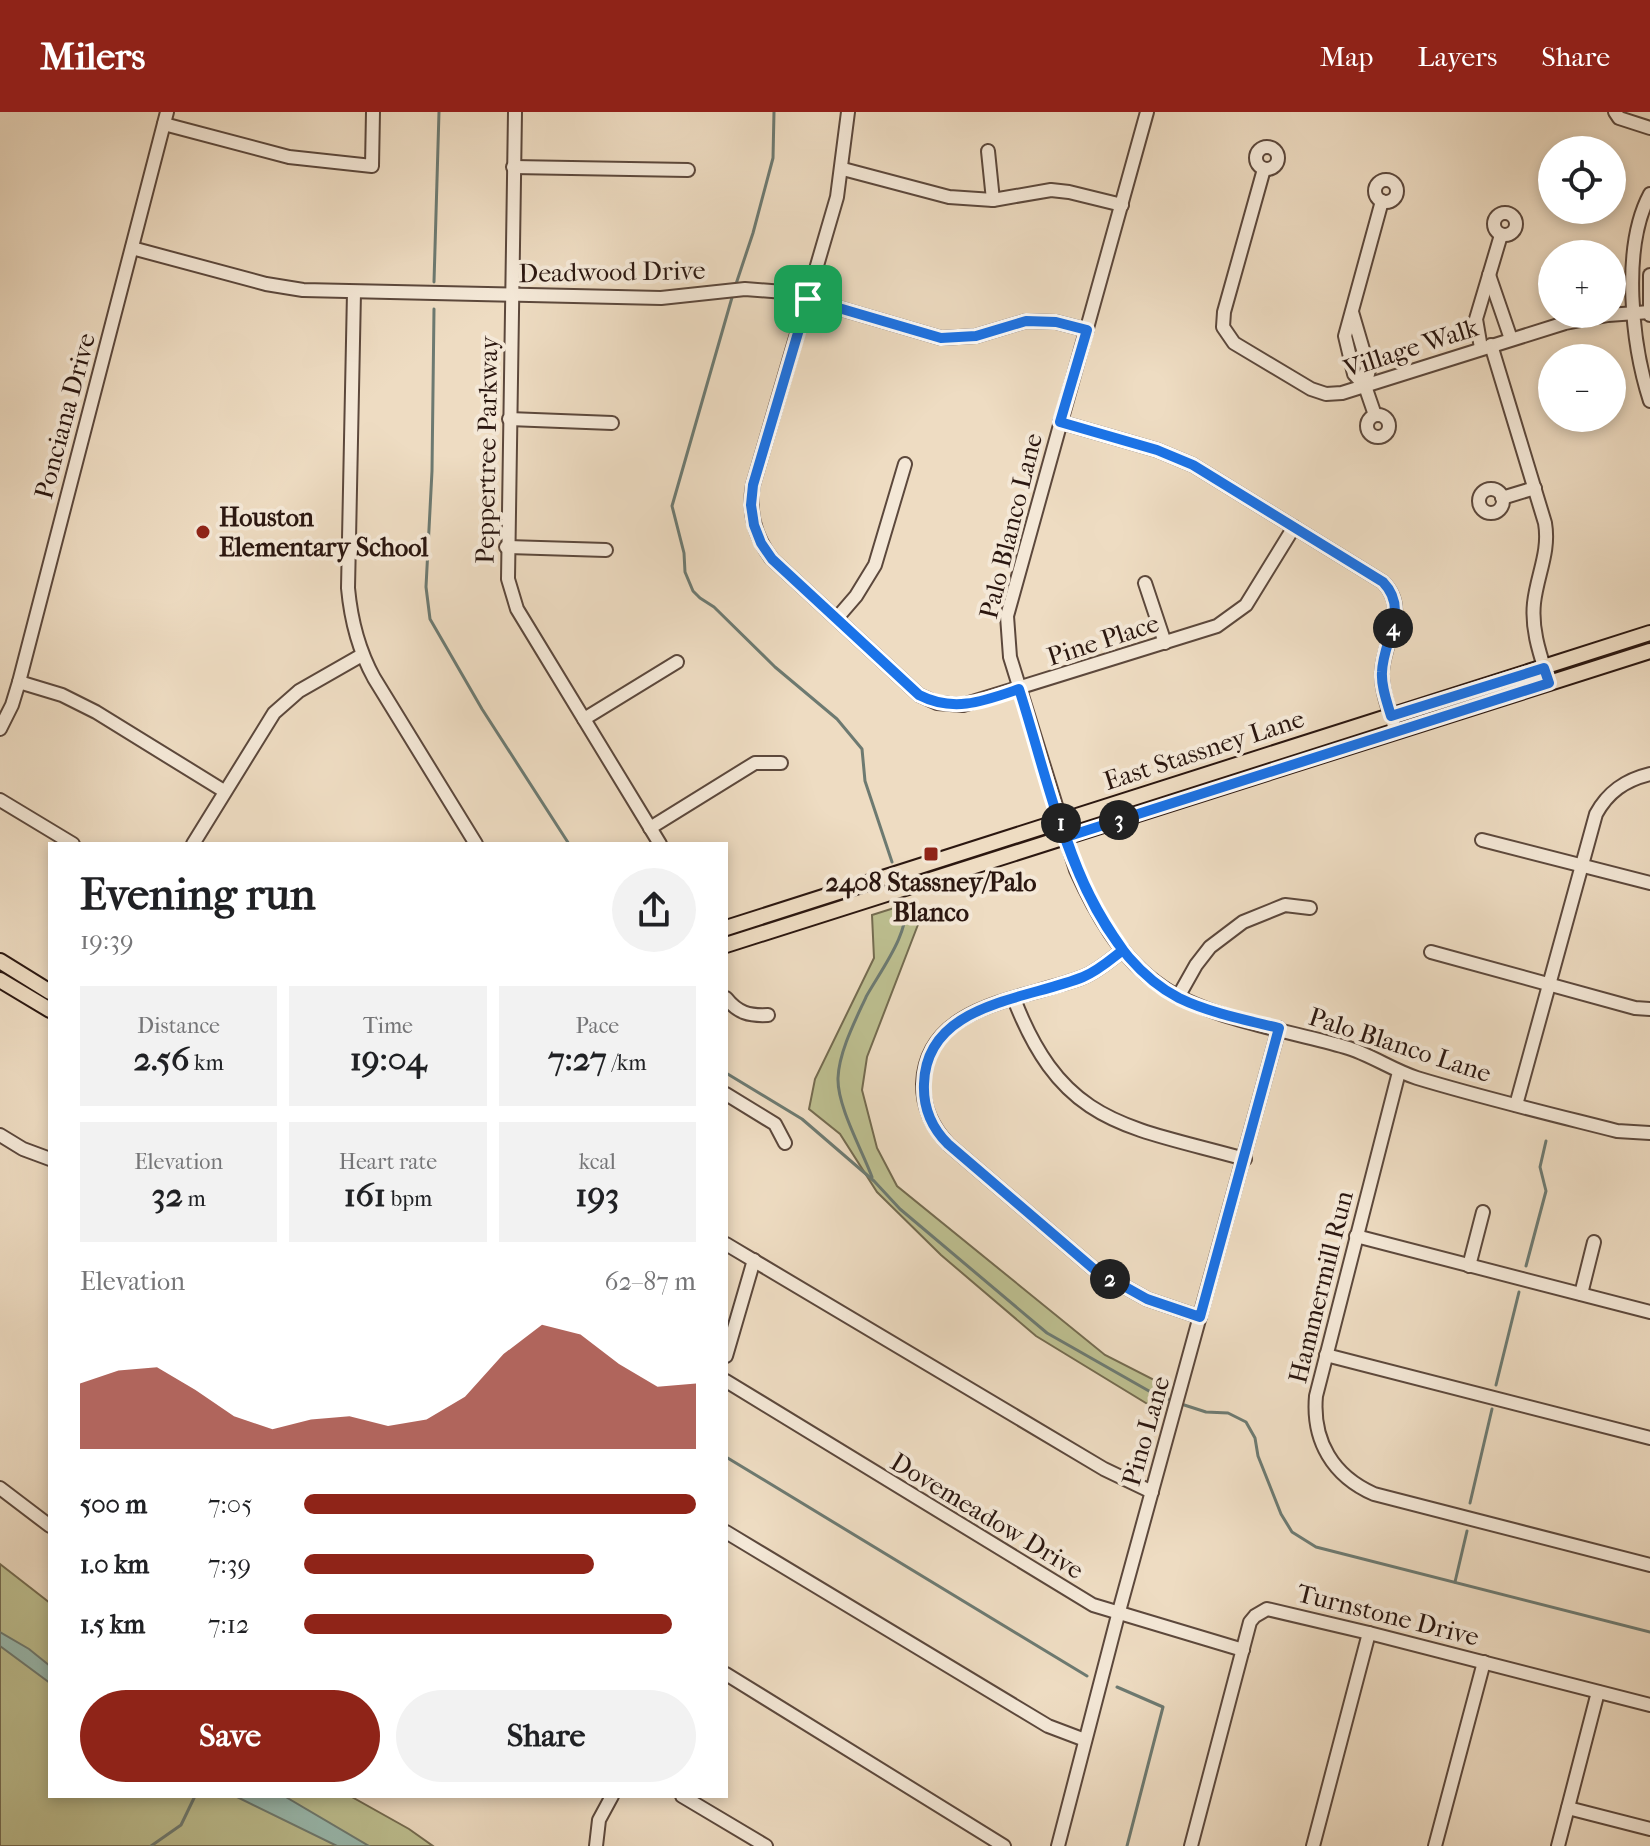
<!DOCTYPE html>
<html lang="en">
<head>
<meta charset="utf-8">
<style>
	:root { --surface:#fff; --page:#f2f2f2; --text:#202124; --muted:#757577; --accent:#8f2418 }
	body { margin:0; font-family:"IM FELL French Canon",serif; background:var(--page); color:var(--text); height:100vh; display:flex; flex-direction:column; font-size:30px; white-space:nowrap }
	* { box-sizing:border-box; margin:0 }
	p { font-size:26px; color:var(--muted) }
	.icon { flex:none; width:44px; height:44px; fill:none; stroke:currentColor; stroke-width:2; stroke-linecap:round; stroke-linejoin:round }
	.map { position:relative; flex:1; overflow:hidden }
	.details { position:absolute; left:48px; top:730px; width:680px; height:956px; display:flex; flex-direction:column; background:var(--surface); border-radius:0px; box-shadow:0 4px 12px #0003 }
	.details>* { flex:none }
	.controls { position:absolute; left:1538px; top:24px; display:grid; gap:16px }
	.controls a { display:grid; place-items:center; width:88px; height:88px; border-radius:50%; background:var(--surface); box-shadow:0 4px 12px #0003; font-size:40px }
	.pin { position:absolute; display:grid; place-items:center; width:68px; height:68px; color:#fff; margin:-34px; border-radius:16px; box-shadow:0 4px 12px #0006 }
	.km { position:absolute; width:40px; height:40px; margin:-20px; border-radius:50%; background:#222; color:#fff; font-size:22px; line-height:40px; text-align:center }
	.round { display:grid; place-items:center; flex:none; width:84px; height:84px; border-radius:42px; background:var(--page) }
	.head { display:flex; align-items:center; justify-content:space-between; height:136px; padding:0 32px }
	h1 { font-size:44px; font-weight:700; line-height:60px }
	.stats { display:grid; grid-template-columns:repeat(3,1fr); gap:12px; height:136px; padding:8px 32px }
	.stats div { display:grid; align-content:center; border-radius:0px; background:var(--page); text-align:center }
	.stats b { font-size:34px; font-weight:700 }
	.stats small { font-size:22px; font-weight:400 }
	.stats p { font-size:22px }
	.chart { height:224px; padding:16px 32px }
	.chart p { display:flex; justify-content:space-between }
	.chart svg { width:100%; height:144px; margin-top:8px; fill:var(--accent); opacity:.7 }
	.primary-button { display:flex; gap:16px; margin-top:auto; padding:16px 32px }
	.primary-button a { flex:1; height:92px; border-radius:48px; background:var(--accent); color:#fff; font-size:32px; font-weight:700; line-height:92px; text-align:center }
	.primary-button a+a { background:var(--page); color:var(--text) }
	ul { padding:0 32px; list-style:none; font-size:26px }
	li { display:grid; grid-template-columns:128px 96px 1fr; align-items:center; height:60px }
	li i { height:20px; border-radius:10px; background:var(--accent) }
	header { display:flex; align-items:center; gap:48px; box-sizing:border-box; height:112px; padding:0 40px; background:var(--accent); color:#fff }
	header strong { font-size:38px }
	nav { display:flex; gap:44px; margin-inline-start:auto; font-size:28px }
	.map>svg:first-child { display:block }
	.green { fill:#bdbf90; stroke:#746b50; stroke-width:2 }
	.water { fill:#99bcb2; stroke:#6d7a71; stroke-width:2 }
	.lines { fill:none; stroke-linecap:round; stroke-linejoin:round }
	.stream { stroke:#6d7a71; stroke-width:3 }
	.minor-casing { stroke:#5c483c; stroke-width:16 }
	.major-casing { stroke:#2b1710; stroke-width:18 }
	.minor { stroke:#f4e8d7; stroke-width:12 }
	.major { stroke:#eedcc2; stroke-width:14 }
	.route-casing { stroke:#fff; stroke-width:16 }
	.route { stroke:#1a73e8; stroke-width:10 }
	.poi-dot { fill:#8f2418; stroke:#f4e8d7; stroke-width:3 }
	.labels { text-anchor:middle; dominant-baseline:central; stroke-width:8; stroke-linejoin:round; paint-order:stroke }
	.street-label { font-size:26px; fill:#2b1710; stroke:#f4e8d7 }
	.poi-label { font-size:26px; font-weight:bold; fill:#2b1710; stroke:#f4e8d7; text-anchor:start }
</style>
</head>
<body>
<header>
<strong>Milers</strong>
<nav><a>Map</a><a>Layers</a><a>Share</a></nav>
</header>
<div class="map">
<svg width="1650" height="1734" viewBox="0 0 1650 1734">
	<rect width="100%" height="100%" fill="#eedcc2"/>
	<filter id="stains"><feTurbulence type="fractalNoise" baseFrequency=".0025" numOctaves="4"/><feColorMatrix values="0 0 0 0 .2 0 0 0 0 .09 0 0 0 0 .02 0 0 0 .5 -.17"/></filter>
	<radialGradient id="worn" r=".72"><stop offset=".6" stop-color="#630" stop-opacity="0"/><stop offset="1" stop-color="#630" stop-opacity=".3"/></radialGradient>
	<g class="green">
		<polygon points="916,789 919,810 867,945 862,978 877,1036 897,1074 1105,1243 1166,1274 1159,1299 1036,1224 941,1143 877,1080 840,1022 809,997 815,967 874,846 872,803"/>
		<polygon points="0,1452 50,1491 50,1684 350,1684 409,1717 433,1734 0,1734"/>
	</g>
	<g class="water">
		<polygon points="0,1520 29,1537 50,1554 50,1571 0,1534"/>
		<polygon points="235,1684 284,1684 369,1734 337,1734"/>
	</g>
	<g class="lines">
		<g class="stream">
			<polyline points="434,170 439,0"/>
			<polyline points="735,175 753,121 773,46 774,0"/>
			<polyline points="733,182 672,394 684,441 685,460 693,479 700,486 714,495 775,555 837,607 862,637 865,669 892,750"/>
			<polyline points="434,197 432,359 426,475 430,507 482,597 569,732"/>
			<polyline points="726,961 802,1007 874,1069 900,1097 1047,1221 1156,1283 1171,1288"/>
			<path d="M872 1065C862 1038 837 994 838 966 839 940 855 909 866 885 879 861 913 817 904 790"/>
			<polyline points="1526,1154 1546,1079 1540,1055 1546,1029"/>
			<polyline points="1496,1273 1519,1180"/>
			<polyline points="1178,1291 1206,1300 1228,1301 1246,1310 1255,1326 1258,1344 1281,1402 1292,1420 1316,1435 1650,1520"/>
			<polyline points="726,1345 1087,1564"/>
			<polyline points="1470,1391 1492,1297"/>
			<polyline points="1455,1470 1467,1419"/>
			<polyline points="1117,1575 1163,1595 1127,1734"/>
			<polyline points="151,1734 181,1713 195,1684"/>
		</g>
		<defs>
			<g id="minor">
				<polyline points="515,0 508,467 517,497 660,732"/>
				<path d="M848 0 837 85 753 373C748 401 755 425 772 447L919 583 937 591 963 593 1217 514 1246 493 1294 415"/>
				<path d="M1147 0 1007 504 1010 545 1076 758C1095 800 1121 847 1161 874 1206 906 1290 919 1345 935 1370 942 1392 958 1417 966 1483 986 1550 1002 1617 1019L1650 1021"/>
				<polyline points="1615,0 1619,6 1650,16"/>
				<polyline points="164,12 289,45 372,54 373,0"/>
				<circle cx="1267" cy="46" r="11"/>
				<polyline points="988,39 993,88"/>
				<polyline points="513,55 688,58"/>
				<polyline points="843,57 949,85 993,88 1051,78 1069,80 1122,93"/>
				<polyline points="1264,57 1224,200 1223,215 1234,231 1311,277 1326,282 1342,281 1565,211 1608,203 1650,200"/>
				<circle cx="1386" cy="79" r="11"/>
				<path d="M1650 82C1621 136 1632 233 1650 289"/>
				<circle cx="1505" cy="112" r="11"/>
				<polyline points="132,136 266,172 303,178 661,186 745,177 784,180 941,226 976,224 1026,209 1056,210 1087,218"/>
				<polyline points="1489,163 1511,227"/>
				<polyline points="1650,163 1650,203"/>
				<path d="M354 180 348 476C351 509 358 537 374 566L476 732"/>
				<polyline points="1352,200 1369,258 1365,274"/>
				<path d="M1491 233 1545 411C1550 440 1537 463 1534 491 1531 519 1541 545 1549 571"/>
				<polyline points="1481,236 1476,207 1501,123"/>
				<circle cx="1378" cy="314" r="11"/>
				<polyline points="1375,303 1365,274 1354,262 1345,224 1382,89"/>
				<polyline points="509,307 612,311"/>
				<path d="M1060 310 1157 338 1193 353 1383 470C1410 498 1384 527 1382 559 1381 579 1390 601 1396 620"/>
				<circle cx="1491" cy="389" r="12"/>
				<polyline points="1502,386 1535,376"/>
				<polyline points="506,435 606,438"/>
				<polyline points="1145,471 1165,531"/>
				<polyline points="837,506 856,484 875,453 905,352"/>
				<polyline points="19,570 62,583 96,600 224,679"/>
				<polyline points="584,607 677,550"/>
				<polyline points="0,617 12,593 19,570 167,0"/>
				<polyline points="0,688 73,732"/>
				<polyline points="650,716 755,651 781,651"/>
				<polyline points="1482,728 1650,771"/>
				<polyline points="193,732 274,601 299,579 362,543"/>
				<path d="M1123 838C1110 848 1098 859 1083 865 1025 888 926 891 923 972 923 996 933 1016 948 1032L1095 1158 1147 1187 1200 1205"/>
				<polyline points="1431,840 1635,896 1650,897"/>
				<polyline points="1178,885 1196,853 1210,835 1243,810 1285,793 1310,796"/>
				<path d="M726 886C738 901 749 904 768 903"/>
				<path d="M1014 887C1063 1014 1127 1014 1245 1047"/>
				<path d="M1399 960 1316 1284C1312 1329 1333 1364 1374 1382L1650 1453"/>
				<polyline points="726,982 775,1012 785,1031"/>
				<path d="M1516 993 1596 702C1608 680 1625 668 1650 662"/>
				<polyline points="0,1023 23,1037 50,1047"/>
				<polyline points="1356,1124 1650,1200"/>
				<polyline points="726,1132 1104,1357 1152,1380"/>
				<polyline points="1469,1154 1483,1100"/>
				<polyline points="1581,1182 1594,1130"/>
				<polyline points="1326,1243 1650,1326"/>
				<polyline points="726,1244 754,1148"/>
				<polyline points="726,1269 1093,1493 1243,1538"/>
				<polyline points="0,1376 50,1414"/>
				<polyline points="726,1420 1048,1614 1085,1628"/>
				<polyline points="726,1562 1004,1734"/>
				<polyline points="682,1684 766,1734"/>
				<polyline points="1568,1696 1650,1717"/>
				<polyline points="596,1734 599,1708 612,1684"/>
				<polyline points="1058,1734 1118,1503 1279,916"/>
				<polyline points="1191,1734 1250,1510 1255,1504 1267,1497 1369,1521 1650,1593"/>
				<polyline points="1313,1734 1369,1521"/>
				<polyline points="1435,1734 1484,1550"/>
				<polyline points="1558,1734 1598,1580"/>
			</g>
			<g id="major">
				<polyline points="726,816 1650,521"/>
				<polyline points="726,833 1650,539"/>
				<polyline points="0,849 50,880"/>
				<polyline points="0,868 50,898"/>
			</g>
		</defs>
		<use href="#minor" class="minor-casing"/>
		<use href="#major" class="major-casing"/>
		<use href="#minor" class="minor"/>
		<use href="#major" class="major"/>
	</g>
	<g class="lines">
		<defs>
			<path id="route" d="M808 187 753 373 751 393 754 413 761 431 772 447 919 583C954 601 984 589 1019 577 1051 675 1079 834 1179 886 1210 901 1246 908 1279 916L1200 1205 1147 1187 1095 1158 948 1032C932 1016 923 996 924 972 926 891 1026 888 1083 865 1098 859 1110 848 1123 838 1096 800 1081 769 1066 725L1549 571 1544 556 1391 604C1387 590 1381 575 1382 560 1383 528 1410 498 1383 470L1193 353 1157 338 1060 310 1087 218 1056 210 1026 209 976 224 941 226 808 187"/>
		</defs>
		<use href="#route" class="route-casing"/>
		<use href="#route" class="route"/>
	</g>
	<g class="poi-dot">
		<circle cx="203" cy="420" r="8"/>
		<rect x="923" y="734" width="16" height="16" rx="4"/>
	</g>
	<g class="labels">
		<g class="street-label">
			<text transform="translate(612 160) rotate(-1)">Deadwood Drive</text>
			<text transform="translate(1411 236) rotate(-18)">Village Walk</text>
			<text transform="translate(65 304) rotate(-75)">Ponciana Drive</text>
			<text transform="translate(487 338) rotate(-89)">Peppertree Parkway</text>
			<text transform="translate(1011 414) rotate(-76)">Palo Blanco Lane</text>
			<text transform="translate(1103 528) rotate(-18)">Pine Place</text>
			<text transform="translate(1204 638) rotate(-18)">East Stassney Lane</text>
			<text transform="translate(1400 933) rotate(18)">Palo Blanco Lane</text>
			<text transform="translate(1321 1175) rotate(-76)">Hammermill Run</text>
			<text transform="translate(1146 1319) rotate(-74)">Pino Lane</text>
			<text transform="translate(987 1404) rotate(31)">Dovemeadow Drive</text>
			<text transform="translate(1388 1503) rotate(14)">Turnstone Drive</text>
		</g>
		<g class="poi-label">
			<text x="219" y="405">Houston<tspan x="219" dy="30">Elementary School</tspan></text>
			<text x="931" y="770" text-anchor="middle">2408 Stassney/Palo<tspan x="931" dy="30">Blanco</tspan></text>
		</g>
	</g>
	<rect width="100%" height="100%" filter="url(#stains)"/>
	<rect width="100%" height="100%" fill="url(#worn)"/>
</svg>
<div class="controls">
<a><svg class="icon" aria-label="locate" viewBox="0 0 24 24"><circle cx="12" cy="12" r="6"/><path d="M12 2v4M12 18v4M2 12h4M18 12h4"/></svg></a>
<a>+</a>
<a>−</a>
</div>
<div class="pin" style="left:808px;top:187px;background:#1e9e55"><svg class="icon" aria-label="arrive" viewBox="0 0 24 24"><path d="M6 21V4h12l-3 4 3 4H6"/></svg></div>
<b class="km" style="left:1061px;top:711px">1</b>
<b class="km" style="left:1110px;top:1167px">2</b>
<b class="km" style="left:1119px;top:708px">3</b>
<b class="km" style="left:1393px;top:516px">4</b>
<section class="details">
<div class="head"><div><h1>Evening run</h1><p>19:39</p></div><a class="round"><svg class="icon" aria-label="share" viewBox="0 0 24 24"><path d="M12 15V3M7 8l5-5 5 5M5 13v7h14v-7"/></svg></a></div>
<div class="stats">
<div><p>Distance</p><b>2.56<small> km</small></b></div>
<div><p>Time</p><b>19:04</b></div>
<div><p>Pace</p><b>7:27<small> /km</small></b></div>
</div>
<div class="stats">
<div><p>Elevation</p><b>32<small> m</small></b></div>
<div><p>Heart rate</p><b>161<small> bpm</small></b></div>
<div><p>kcal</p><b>193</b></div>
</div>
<div class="chart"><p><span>Elevation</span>62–87 m</p>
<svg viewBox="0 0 160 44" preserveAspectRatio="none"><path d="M0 44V24L10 20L20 19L30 26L40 34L50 38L60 35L70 34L80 37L90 35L100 28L110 15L120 6L130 9L140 18L150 25L160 24V44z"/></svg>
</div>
<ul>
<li><b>500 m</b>7:05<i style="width:100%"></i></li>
<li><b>1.0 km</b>7:39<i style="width:74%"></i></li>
<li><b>1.5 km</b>7:12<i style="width:94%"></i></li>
</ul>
<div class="primary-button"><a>Save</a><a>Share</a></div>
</section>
</div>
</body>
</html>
